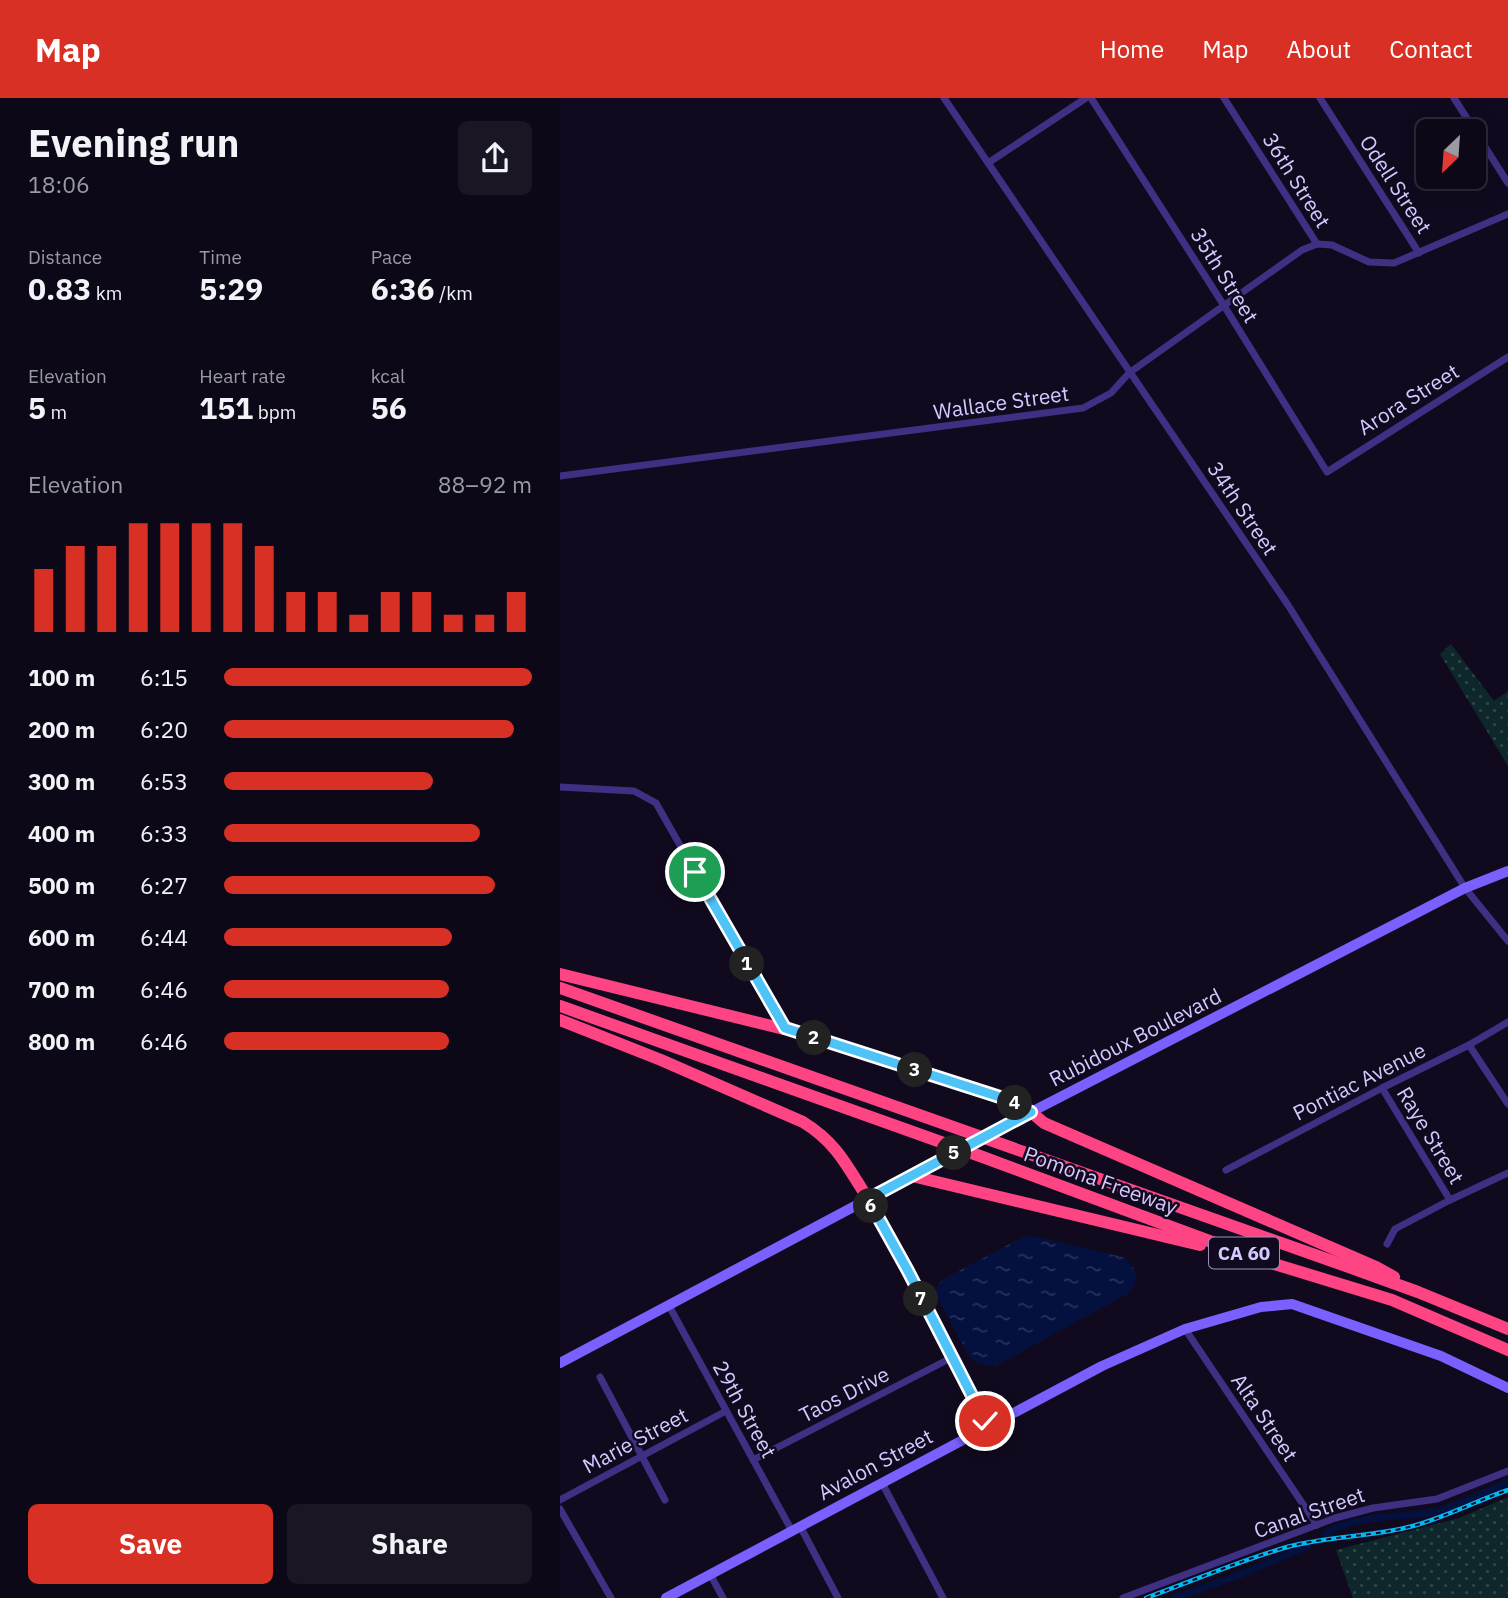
<!DOCTYPE html>
<html lang="en">
<head>
<meta charset="utf-8">
<style>
	:root { --surface:#0d0817; --page:#1b1624; --text:#f1f3f6; --muted:#9a9aa1; --line:#2d2936; --accent:#d93025 }
	body { margin:0; font-family:"IBM Plex Sans",sans-serif; background:var(--page); color:var(--text); height:100vh; display:flex; flex-direction:column; font-size:26px; white-space:nowrap }
	* { box-sizing:border-box; margin:0 }
	p { font-size:23px; color:var(--muted) }
	.icon { flex:none; width:38px; height:38px; fill:none; stroke:currentColor; stroke-width:2; stroke-linecap:round; stroke-linejoin:round }
	.map { position:relative; flex:1; overflow:hidden }
	.side { display:flex; flex-direction:column; background:var(--surface); width:560px }
	.side>* { flex:none }
	.needle { width:46px; rotate:205deg }
	.fabs { position:absolute; left:856px; top:21px; display:grid; gap:14px }
	.fabs a { display:grid; place-items:center; width:70px; height:70px; border-radius:10px; background:var(--surface); box-shadow:0 4px 18px #0003,0 0 0 2px var(--line); font-size:35px }
	.pin { position:absolute; display:grid; place-items:center; width:60px; height:60px; color:#fff; margin:-30px; border:4px solid #fff; border-radius:50%; box-shadow:0 2px 7px #0007 }
	.km { position:absolute; width:35px; height:35px; margin:-18px; border-radius:50%; background:#222; color:#fff; font-size:19px; line-height:35px; text-align:center }
	.round { display:grid; place-items:center; flex:none; width:74px; height:74px; border-radius:10px; background:var(--page) }
	.summary { display:flex; align-items:center; justify-content:space-between; height:119px; padding:0 28px }
	h1 { font-size:38px; font-weight:700; line-height:52px }
	.stats { display:grid; grid-template-columns:repeat(3,1fr); gap:10px; height:119px; padding:7px 28px }
	.stats div { display:grid; align-content:center }
	.stats b { font-size:30px; font-weight:700 }
	.stats small { font-size:19px; font-weight:400 }
	.stats p { font-size:19px }
	.chart { height:196px; padding:14px 28px }
	.chart p { display:flex; justify-content:space-between }
	.chart svg { width:100%; height:126px; margin-top:7px; stroke:var(--accent); stroke-width:6 }
	.action { display:flex; gap:14px; margin-top:auto; padding:14px 28px }
	.action a { flex:1; height:80px; border-radius:10px; background:var(--accent); color:#fff; font-size:28px; font-weight:700; line-height:80px; text-align:center }
	.action a+a { background:var(--page); color:var(--text) }
	ul { padding:0 28px; list-style:none; font-size:23px }
	li { display:grid; grid-template-columns:112px 84px 1fr; align-items:center; height:52px }
	li i { height:18px; border-radius:9px; background:var(--accent) }
	header { display:flex; align-items:center; gap:42px; box-sizing:border-box; height:98px; padding:0 35px; background:var(--accent); color:#fff }
	header strong { font-size:33px }
	nav { display:flex; gap:38px; margin-inline-start:auto; font-size:24px }
	main { display:flex; flex:1; min-height:0 }
	.map>svg:first-child { display:block }
	.grass { fill:url(#grass-dots) }
	.water { fill:url(#water-ripples) }
	.lines { fill:none; stroke-linecap:round; stroke-linejoin:round }
	.canal { stroke:#04113f; stroke-width:7 }
	.street { stroke:#3f3083; stroke-width:7 }
	.secondary { stroke:#7a60ff; stroke-width:10 }
	.highway { stroke:#ff4483; stroke-width:12 }
	.rail-casing { stroke:#00b9f4; stroke-width:4.5 }
	.rail { stroke:#110a1f; stroke-width:2; stroke-dasharray:5; stroke-linecap:butt }
	.secondary-bridge { stroke:#7a60ff; stroke-width:10 }
	.route-casing { stroke:#fff; stroke-width:14 }
	.route { stroke:#4fc3f7; stroke-width:9 }
	.labels { text-anchor:middle; dominant-baseline:central; stroke-width:5; stroke-linejoin:round; paint-order:stroke }
	.shield { fill:#110a1f; stroke:#9b90bc; stroke-width:2 }
	.shield-label { font-size:19px; font-weight:bold; fill:#d6c9ff }
	.street-label { font-size:21px; fill:#d6c9ff; stroke:#110a1f }
</style>
</head>
<body>
<header>
<strong>Map</strong>
<nav><a>Home</a><a>Map</a><a>About</a><a>Contact</a></nav>
</header>
<main>
<section class="side">
<div class="summary"><div><h1>Evening run</h1><p>18:06</p></div><a class="round"><svg class="icon" aria-label="share" viewBox="0 0 24 24"><path d="M12 15V3M7 8l5-5 5 5M5 13v7h14v-7"/></svg></a></div>
<div class="stats">
<div><p>Distance</p><b>0.83<small> km</small></b></div>
<div><p>Time</p><b>5:29</b></div>
<div><p>Pace</p><b>6:36<small> /km</small></b></div>
</div>
<div class="stats">
<div><p>Elevation</p><b>5<small> m</small></b></div>
<div><p>Heart rate</p><b>151<small> bpm</small></b></div>
<div><p>kcal</p><b>56</b></div>
</div>
<div class="chart"><p><span>Elevation</span>88–92 m</p>
<svg viewBox="0 0 160 44" preserveAspectRatio="none"><path d="M5 44V22M15 44V14M25 44V14M35 44V6M45 44V6M55 44V6M65 44V6M75 44V14M85 44V30M95 44V30M105 44V38M115 44V30M125 44V30M135 44V38M145 44V38M155 44V30"/></svg>
</div>
<ul>
<li><b>100 m</b>6:15<i style="width:100%"></i></li>
<li><b>200 m</b>6:20<i style="width:94%"></i></li>
<li><b>300 m</b>6:53<i style="width:68%"></i></li>
<li><b>400 m</b>6:33<i style="width:83%"></i></li>
<li><b>500 m</b>6:27<i style="width:88%"></i></li>
<li><b>600 m</b>6:44<i style="width:74%"></i></li>
<li><b>700 m</b>6:46<i style="width:73%"></i></li>
<li><b>800 m</b>6:46<i style="width:73%"></i></li>
</ul>
<div class="action"><a>Save</a><a>Share</a></div>
</section>
<div class="map">
<svg width="948" height="1500" viewBox="0 0 948 1500">
	<defs>
		<pattern id="grass-dots" width="8" height="8" patternUnits="userSpaceOnUse" patternTransform="scale(1.75)"><rect width="8" height="8" fill="#0d272a"/><path d="M2 2h.1M6 6h.1" fill="none" stroke="#30454a" stroke-width="1.8" stroke-linecap="round"/></pattern>
		<pattern id="water-ripples" width="26" height="14" patternUnits="userSpaceOnUse" patternTransform="scale(1.75)"><rect width="26" height="14" fill="#04113f"/><path d="M2 4q2-2 4 0t4 0M15 11q2-2 4 0t4 0" fill="none" stroke="#28325c"/></pattern>
	</defs>
	<rect width="100%" height="100%" fill="#110a1f"/>
	<g class="grass">
		<polygon points="891,546 934,603 948,593 948,668 880,556"/>
		<polygon points="948,1399 948,1500 793,1500 776,1452 899,1420"/>
	</g>
	<path class="water" d="M467 1137 563 1159C577 1169 581 1184 567 1196L435 1268 419 1266 409 1258 378 1201 377 1188 384 1181Z"/>
	<g class="lines">
		<g class="canal">
			<path d="M766 1436C788 1417 847 1420 877 1413 901 1406 925 1394 948 1384"/>
			<polyline points="614,1500 677,1478 748,1448"/>
		</g>
		<g class="street">
			<polyline points="384,0 728,507 905,790 948,843"/>
			<polyline points="531,0 663,206 767,374 948,259"/>
			<polyline points="664,0 757,146"/>
			<polyline points="760,0 859,155"/>
			<polyline points="894,0 948,85"/>
			<polyline points="428,65 526,0"/>
			<polyline points="0,378 523,310 551,295 569,275 742,152 757,146 772,147 809,164 834,165 948,116"/>
			<polyline points="0,689 74,693 96,705 224,930"/>
			<polyline points="909,947 948,1006"/>
			<polyline points="822,990 890,1102"/>
			<polyline points="666,1072 822,990 909,947 948,924"/>
			<polyline points="308,1101 348,1173 428,1327"/>
			<polyline points="827,1146 835,1131 890,1102 948,1075"/>
			<polyline points="108,1206 232,1433"/>
			<polyline points="625,1231 757,1427"/>
			<polyline points="40,1279 105,1402"/>
			<polyline points="193,1362 391,1260"/>
			<polyline points="322,1385 383,1500"/>
			<polyline points="0,1402 166,1313"/>
			<polyline points="0,1411 51,1500"/>
			<polyline points="240,1428 278,1500"/>
			<polyline points="150,1476 163,1500"/>
			<polyline points="563,1500 775,1420 813,1410 877,1401 948,1373"/>
		</g>
		<g class="secondary">
			<polyline points="224,931 443,1000 471,1014"/>
			<polyline points="425,1038 905,790 948,773"/>
			<polyline points="0,1265 372,1067"/>
			<polyline points="106,1500 542,1268 625,1231 701,1209 732,1206 881,1258 948,1290"/>
		</g>
		<g class="highway">
			<polyline points="0,876 224,931"/>
			<polyline points="0,890 772,1163 858,1194 948,1231"/>
			<polyline points="0,908 420,1058 698,1161 832,1202 948,1252"/>
			<path d="M0 922 101 962 243 1024C277 1045 287 1068 308 1101"/>
			<polyline points="471,1014 484,1025 816,1169 834,1179"/>
			<polyline points="352,1078 640,1147"/>
		</g>
		<defs>
			<path id="rail" d="M586 1500C632 1483 679 1463 727 1449 768 1438 811 1439 853 1428 886 1419 916 1403 948 1392"/>
		</defs>
		<use href="#rail" class="rail-casing"/>
		<use href="#rail" class="rail"/>
		<polyline class="secondary-bridge" points="372,1067 425,1038"/>
	</g>
	<g class="lines">
		<defs>
			<polyline id="route" points="135,774 225,930 443,1000 471,1014 308,1101 348,1173 425,1323"/>
		</defs>
		<use href="#route" class="route-casing"/>
		<use href="#route" class="route"/>
	</g>
	<g class="labels">
		<rect class="shield" x="649" y="1139.5" width="70" height="31" rx="5"/>
		<g class="shield-label">
			<text x="684" y="1155">CA 60</text>
		</g>
		<g class="street-label">
			<text transform="translate(737 82) rotate(58)">36th Street</text>
			<text transform="translate(836 86) rotate(57)">Odell Street</text>
			<text transform="translate(665 177) rotate(58)">35th Street</text>
			<text transform="translate(848 301) rotate(-32)">Arora Street</text>
			<text transform="translate(441 304) rotate(-8)">Wallace Street</text>
			<text transform="translate(683 410) rotate(56)">34th Street</text>
			<text transform="translate(575 939) rotate(-27)">Rubidoux Boulevard</text>
			<text transform="translate(799 983) rotate(-27)">Pontiac Avenue</text>
			<text transform="translate(871 1037) rotate(59)">Raye Street</text>
			<text transform="translate(541 1082) rotate(20)">Pomona Freeway</text>
			<text transform="translate(284 1296) rotate(-27)">Taos Drive</text>
			<text transform="translate(185 1311) rotate(61)">29th Street</text>
			<text transform="translate(705 1319) rotate(56)">Alta Street</text>
			<text transform="translate(75 1342) rotate(-28)">Marie Street</text>
			<text transform="translate(315 1366) rotate(-28)">Avalon Street</text>
			<text transform="translate(749 1414) rotate(-19)">Canal Street</text>
		</g>
	</g>
</svg>
<div class="fabs">
<a><svg class="needle" viewBox="-14 -14 28 28"><path d="M0-13l5 13h-10z" fill="#e53935"/><path d="M0 13l5-13h-10z" fill="#9a9aa1"/></svg></a>
</div>
<div class="pin" style="left:135px;top:774px;background:#1e9e55"><svg class="icon" aria-label="arrive" viewBox="0 0 24 24"><path d="M6 21V4h12l-3 4 3 4H6"/></svg></div>
<div class="pin" style="left:425px;top:1323px;background:#d93025"><svg class="icon" aria-label="check" viewBox="0 0 24 24"><path d="M5 12l5 5 9-10"/></svg></div>
<b class="km" style="left:187px;top:866px">1</b>
<b class="km" style="left:254px;top:940px">2</b>
<b class="km" style="left:355px;top:972px">3</b>
<b class="km" style="left:455px;top:1005px">4</b>
<b class="km" style="left:394px;top:1055px">5</b>
<b class="km" style="left:311px;top:1108px">6</b>
<b class="km" style="left:361px;top:1201px">7</b>
</div>
</main>
</body>
</html>
